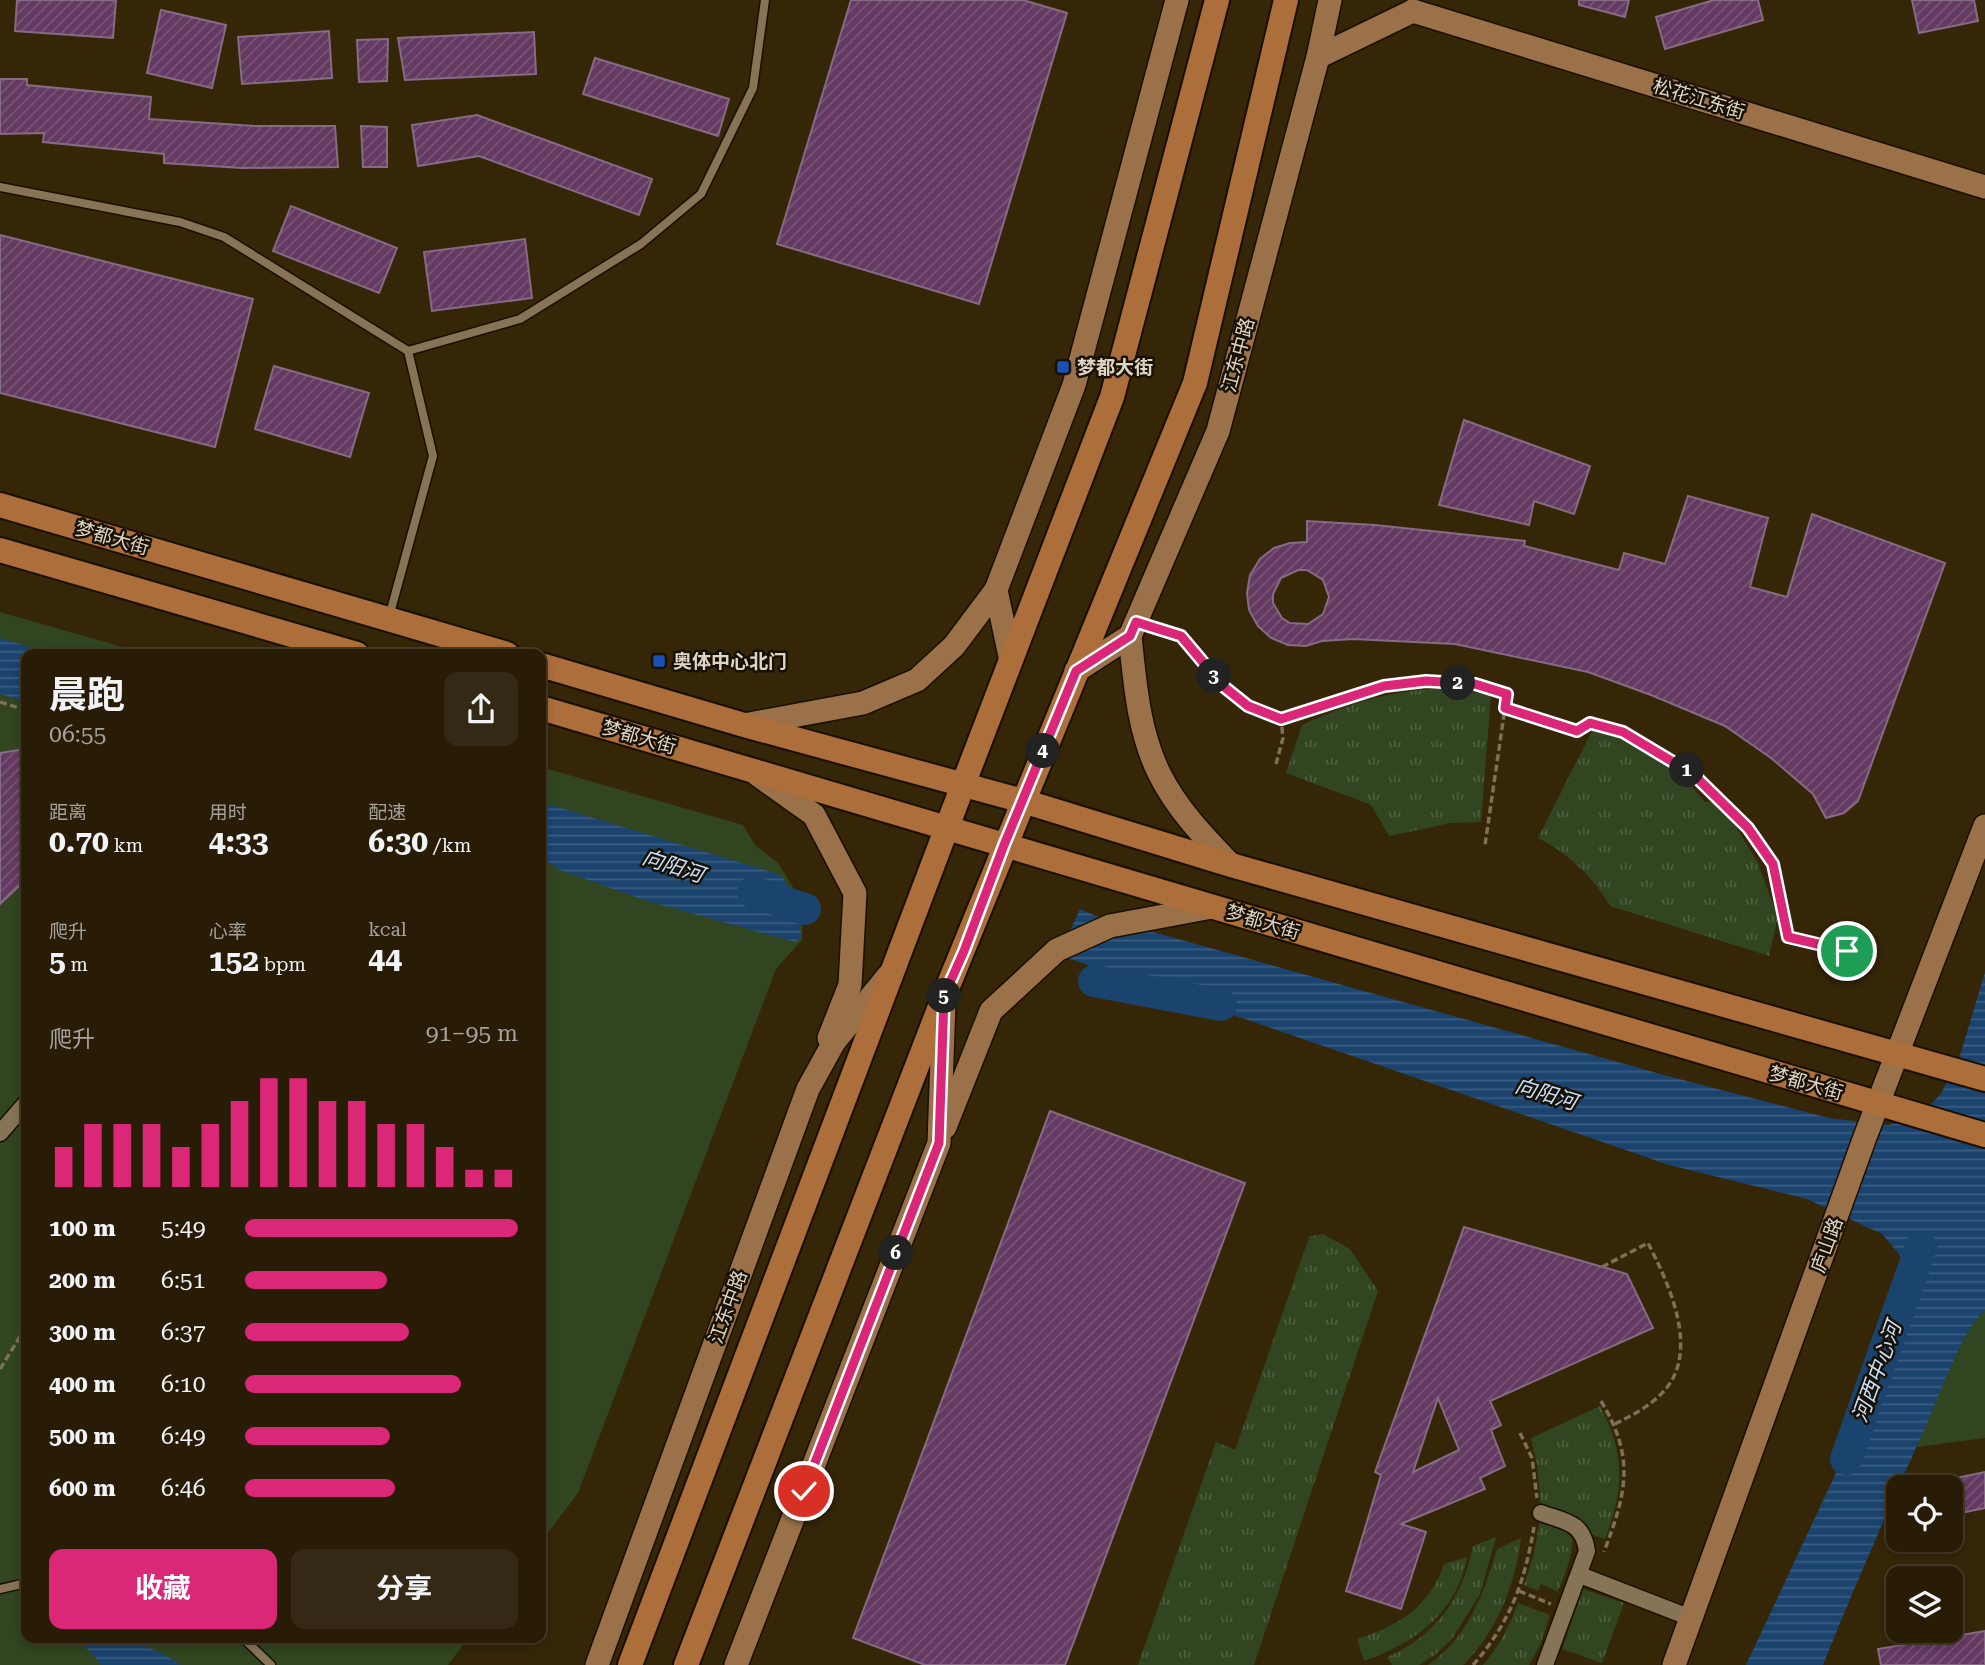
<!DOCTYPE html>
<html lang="zh">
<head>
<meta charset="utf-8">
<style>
	:root { --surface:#281c06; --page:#342914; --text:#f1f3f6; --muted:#a5a19b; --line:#443a28; --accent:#db2777 }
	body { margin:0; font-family:"Roboto Serif","Noto Sans SC",serif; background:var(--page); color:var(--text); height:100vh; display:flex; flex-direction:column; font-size:26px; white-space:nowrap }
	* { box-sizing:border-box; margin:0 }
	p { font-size:23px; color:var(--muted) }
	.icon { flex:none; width:38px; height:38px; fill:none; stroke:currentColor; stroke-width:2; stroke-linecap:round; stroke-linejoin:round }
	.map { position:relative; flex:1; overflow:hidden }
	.sheet { position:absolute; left:21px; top:649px; width:525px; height:994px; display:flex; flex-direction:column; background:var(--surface); border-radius:14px; box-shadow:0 4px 10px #0003,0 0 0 2px var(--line) }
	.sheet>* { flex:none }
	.fabs { position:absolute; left:1886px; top:1475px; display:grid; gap:14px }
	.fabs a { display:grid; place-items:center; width:77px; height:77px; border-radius:14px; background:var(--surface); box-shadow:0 4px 10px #0003,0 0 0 2px var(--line); font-size:35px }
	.pin { position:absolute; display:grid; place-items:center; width:60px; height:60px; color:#fff; margin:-30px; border:4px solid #fff; border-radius:50%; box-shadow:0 2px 7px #0007 }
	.km { position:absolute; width:35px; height:35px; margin:-18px; border-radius:50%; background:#222; color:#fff; font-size:19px; line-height:35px; text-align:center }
	.round { display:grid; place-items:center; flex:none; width:74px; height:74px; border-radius:14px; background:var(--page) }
	.overview { display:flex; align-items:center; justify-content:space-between; height:119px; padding:0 28px }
	h1 { font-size:38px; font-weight:700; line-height:52px }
	.metrics { display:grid; grid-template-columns:repeat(3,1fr); gap:10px; height:119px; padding:7px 28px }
	.metrics div { display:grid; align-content:center }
	.metrics b { font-size:30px; font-weight:700 }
	.metrics small { font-size:19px; font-weight:400 }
	.metrics p { font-size:19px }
	.chart { height:196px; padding:14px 28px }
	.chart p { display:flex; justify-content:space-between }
	.chart svg { width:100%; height:126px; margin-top:7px; stroke:var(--accent); stroke-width:6 }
	.button { display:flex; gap:14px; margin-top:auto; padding:14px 28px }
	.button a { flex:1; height:80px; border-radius:14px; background:var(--accent); color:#fff; font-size:28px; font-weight:700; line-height:80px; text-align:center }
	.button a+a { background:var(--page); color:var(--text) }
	ul { padding:0 28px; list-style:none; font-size:23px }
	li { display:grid; grid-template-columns:112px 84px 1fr; align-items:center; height:52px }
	li i { height:18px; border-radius:9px; background:var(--accent) }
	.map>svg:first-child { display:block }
	.grass { fill:url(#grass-tufts) }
	.park { fill:#304520 }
	.water { fill:url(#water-rules) }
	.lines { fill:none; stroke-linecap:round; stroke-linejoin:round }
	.river { stroke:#1a436e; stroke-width:32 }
	.building { fill:url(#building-hatch); stroke:#856b83; stroke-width:2; fill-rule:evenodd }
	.lane-casing { stroke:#1a0f00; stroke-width:11 }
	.street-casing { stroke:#1a0f00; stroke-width:19 }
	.secondary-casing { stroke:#1a0f00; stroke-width:26 }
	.primary-casing { stroke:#1a0f00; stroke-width:28 }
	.path { stroke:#7d7058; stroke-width:3.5; stroke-dasharray:7 3.5; stroke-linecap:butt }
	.lane { stroke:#877456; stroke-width:8 }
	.street { stroke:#877456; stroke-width:16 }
	.secondary { stroke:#9a7148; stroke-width:23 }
	.primary { stroke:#ac6e3a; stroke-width:24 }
	.route-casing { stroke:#fff; stroke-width:14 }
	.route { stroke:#db2777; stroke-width:9 }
	.transit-dot { fill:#1a4fb4; stroke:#171005; stroke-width:2.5 }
	.labels { text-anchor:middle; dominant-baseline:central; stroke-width:5; stroke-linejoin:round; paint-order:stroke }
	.street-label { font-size:19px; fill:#e0d5c5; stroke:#171005 }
	.poi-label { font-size:19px; font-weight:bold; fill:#e0d5c5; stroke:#171005; text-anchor:start }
	.water-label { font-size:21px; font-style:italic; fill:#c9e1fd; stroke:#171005 }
</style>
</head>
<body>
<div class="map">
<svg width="1985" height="1665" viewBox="0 0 1985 1665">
	<defs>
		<pattern id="grass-tufts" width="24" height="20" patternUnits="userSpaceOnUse" patternTransform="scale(1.75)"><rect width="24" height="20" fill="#304520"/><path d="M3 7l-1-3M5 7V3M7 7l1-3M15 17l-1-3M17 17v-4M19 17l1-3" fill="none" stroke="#4e5f3f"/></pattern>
		<pattern id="water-rules" width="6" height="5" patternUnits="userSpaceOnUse" patternTransform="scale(1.75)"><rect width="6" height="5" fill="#1a436e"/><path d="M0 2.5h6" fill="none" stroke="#3b5d81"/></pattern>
		<pattern id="building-hatch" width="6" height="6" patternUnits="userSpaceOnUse" patternTransform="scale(1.75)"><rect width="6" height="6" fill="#643962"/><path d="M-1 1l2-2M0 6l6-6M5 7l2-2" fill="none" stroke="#7a5577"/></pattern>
	</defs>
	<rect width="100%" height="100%" fill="#352608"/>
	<g class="grass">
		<path d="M1447 688 1491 695 1481 822 1451 823 1389 836 1371 805 1286 773 1302 725C1351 702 1393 690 1447 688Z"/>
		<path d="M1603 728 1647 748 1680 773 1705 802 1720 801 1757 861 1778 917 1769 956 1610 906C1594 878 1568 853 1538 838L1592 731Z"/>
		<polygon points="1323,1234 1350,1249 1378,1291 1254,1665 1138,1665 1216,1442 1235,1450 1309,1237"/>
		<path d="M1600 1406C1626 1455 1624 1489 1605 1539L1589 1534 1541 1508 1537 1464 1531 1438Z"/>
		<path d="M1540 1520 1560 1527 1572 1538C1574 1556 1564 1575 1558 1592L1541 1584 1538 1591 1524 1585 1533 1557Z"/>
		<path d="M1496 1537 1480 1594 1452 1639 1435 1655 1419 1665H1392L1387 1657C1435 1637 1463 1597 1473 1546Z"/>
		<path d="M1521 1538C1516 1583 1496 1634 1463 1665H1428C1468 1638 1484 1593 1497 1549Z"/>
		<path d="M1467 1557C1457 1613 1415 1643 1364 1661L1357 1639C1398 1626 1430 1607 1444 1564Z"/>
		<polygon points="1583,1589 1624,1603 1602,1663 1562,1649"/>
		<path d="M1518 1603 1550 1615 1540 1645 1529 1665H1483C1499 1647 1510 1625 1518 1603Z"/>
	</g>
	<g class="park">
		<polygon points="0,612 147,654 26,654 26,1638 468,1638 448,1665 0,1665"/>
		<polygon points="541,767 743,825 755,845 778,863 796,892 803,915 802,940 776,969 578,1493 541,1542"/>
		<polygon points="1985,1258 1985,1438 1917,1447 1959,1279"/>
	</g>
	<g class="water">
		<polygon points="0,638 53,654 26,654 26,702 0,694"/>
		<polygon points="541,802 781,875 789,888 802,937 795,942 647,901 559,870 541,856"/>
		<path d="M1080 909 1096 916 1664 1075 1829 1118 1888 1125 1915 1120 1940 1095 1959 1059 1985 972V1310C1963 1329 1943 1386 1931 1414 1894 1497 1857 1580 1823 1665H1746L1901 1334 1909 1293 1900 1255 1882 1234 1807 1199 1669 1165 1059 955Z"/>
		<polygon points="77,1638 126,1638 163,1654 181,1665 102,1665"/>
	</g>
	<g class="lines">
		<g class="river">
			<polyline points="753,892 805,909"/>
			<polyline points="1094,981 1221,1005"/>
			<polyline points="1846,1459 1921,1247"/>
		</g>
	</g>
	<g class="building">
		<polygon points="17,0 116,0 113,38 15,31"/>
		<polygon points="851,0 1023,0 1067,13 979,304 777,244"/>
		<polygon points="1579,0 1629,0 1625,17 1579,5"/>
		<polygon points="1714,0 1758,0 1763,20 1665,49 1656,17"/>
		<polygon points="1912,0 1974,0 1978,21 1919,33"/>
		<polygon points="161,10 226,25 212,88 147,73"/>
		<polygon points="329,31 332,78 242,84 238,37"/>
		<polygon points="534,32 536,74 405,80 398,38"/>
		<polygon points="388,39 387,81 359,82 357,40"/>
		<polygon points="595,58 729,99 718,136 583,94"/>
		<polygon points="0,79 27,79 27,85 151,97 149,119 255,126 335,126 338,167 242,168 164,163 164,154 43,142 44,133 0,134"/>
		<polygon points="477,115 652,179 639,215 479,156 418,166 412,125"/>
		<polygon points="361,126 387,127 387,167 363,167"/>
		<polygon points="291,206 397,248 379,293 273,251"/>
		<polygon points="0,235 253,299 215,447 0,393"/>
		<polygon points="525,239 532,298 432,311 424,252"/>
		<polygon points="274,366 369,393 350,457 255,429"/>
		<polygon points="1464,420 1590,466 1574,514 1534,501 1529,525 1439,505"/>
		<path d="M1688 496 1768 518 1750 587 1787 597 1812 514 1945 563 1858 801 1844 813 1826 818 1813 794 1771 758 1725 726 1651 695 1588 672 1455 644 1353 639 1322 641 1306 646 1288 645 1271 638 1258 626 1249 610 1247 593 1250 575 1260 559 1274 548 1290 543 1307 542V521L1375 525 1525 541 1524 546 1619 570 1624 553 1665 564ZM1298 570H1307L1323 580 1329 597 1323 614 1308 624 1290 623 1282 618 1273 603V594L1281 578Z"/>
		<polygon points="19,750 26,752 26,879 0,904 0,753"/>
		<polygon points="1050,1111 1245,1183 1065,1665 925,1665 853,1638"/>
		<path d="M1464 1227 1627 1274 1653 1328 1490 1401 1501 1425 1491 1430 1505 1466 1480 1478 1485 1489 1401 1524 1426 1532 1401 1609 1346 1591 1381 1475 1375 1472ZM1438 1398 1459 1450 1413 1472Z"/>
		<polygon points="1985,1472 1985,1508 1951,1515 1951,1479"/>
		<polygon points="1985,1631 1985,1665 1881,1665 1878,1649"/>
	</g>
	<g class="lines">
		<defs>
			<g id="lane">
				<polyline points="0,187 180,222 224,237 408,351 433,456 389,617"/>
				<polyline points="408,351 520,319 641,244 701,194 753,88 765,0"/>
				<polyline points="0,1589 26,1583"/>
				<polyline points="243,1638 271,1665"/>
			</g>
			<g id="street">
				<polyline points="0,1133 26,1103"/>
				<path d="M1541 1513C1566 1522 1583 1522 1587 1551L1545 1665"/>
				<polyline points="1580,1575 1691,1618"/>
			</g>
			<g id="secondary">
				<polyline points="1413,11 1985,187"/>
				<polyline points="1318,57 1413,11"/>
				<path d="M1130 636C1135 682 1138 730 1159 773 1176 808 1204 837 1231 865"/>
				<polyline points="1011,661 996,590 1074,385 1177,0"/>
				<polyline points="1076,671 1130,636 1218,431 1318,57 1330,0"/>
				<polyline points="744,725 863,703 917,680 954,646 996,590"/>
				<polyline points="758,775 814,815 855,893 850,985 829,1038"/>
				<polyline points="945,1127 991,1011 1057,950 1110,926 1212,907"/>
				<polyline points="597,1665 808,1089 834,1042 888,976"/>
				<polyline points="736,1665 939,1143 944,1003"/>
				<polyline points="1674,1665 1865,1137 1985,826"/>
			</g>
			<g id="primary">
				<polyline points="0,505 507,654"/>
				<polyline points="0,550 357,654"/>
				<polyline points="541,665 744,725 1023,801 1231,865 1985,1079"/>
				<polyline points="541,708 1985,1135"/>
				<polyline points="630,1665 963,785 1112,397 1217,0"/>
				<polyline points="686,1665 944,996 1195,383 1286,0"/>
			</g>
		</defs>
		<use href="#lane" class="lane-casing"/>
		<use href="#street" class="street-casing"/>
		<use href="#secondary" class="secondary-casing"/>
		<use href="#primary" class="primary-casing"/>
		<g class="path">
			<polyline points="1155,628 1181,637 1223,686 1248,706 1281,718 1283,738 1276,764"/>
			<polyline points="0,702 26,710"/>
			<polyline points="1505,708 1577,731 1590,723 1623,732 1693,774 1748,828 1773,864 1788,937 1847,951"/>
			<polyline points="1281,719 1384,686 1426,681 1475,684 1507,694 1485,845"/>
			<path d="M1602 1267 1648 1243C1669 1284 1701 1352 1663 1392 1649 1407 1631 1416 1613 1425"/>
			<polyline points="0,1369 26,1327"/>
			<path d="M1601 1401C1636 1459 1626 1493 1604 1552"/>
			<polyline points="1520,1433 1532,1458 1537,1498"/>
			<polyline points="1519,1591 1551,1604"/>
			<path d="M1473 1665C1510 1623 1525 1581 1534 1527"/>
		</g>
		<use href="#lane" class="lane"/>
		<use href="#street" class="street"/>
		<use href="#secondary" class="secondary"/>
		<use href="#primary" class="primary"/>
	</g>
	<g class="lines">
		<defs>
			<polyline id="route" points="804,1491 939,1143 944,996 964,951 1004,845 1076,671 1130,636 1136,622 1181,636 1223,686 1248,706 1281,719 1384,686 1426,681 1475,684 1507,694 1505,708 1577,731 1590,723 1623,732 1693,774 1748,828 1773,864 1788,937 1847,951"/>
		</defs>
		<use href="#route" class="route-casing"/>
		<use href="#route" class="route"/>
	</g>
	<g class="transit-dot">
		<rect x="1056" y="360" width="14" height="14" rx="3.5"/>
		<rect x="652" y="654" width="14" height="14" rx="3.5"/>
	</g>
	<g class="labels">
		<g class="street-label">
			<text transform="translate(1699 99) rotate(17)">松花江东街</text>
			<text transform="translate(1238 355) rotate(-75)">江东中路</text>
			<text transform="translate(112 538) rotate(16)">梦都大街</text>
			<text transform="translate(639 737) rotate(16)">梦都大街</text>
			<text transform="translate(1263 922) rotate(17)">梦都大街</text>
			<text transform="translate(1806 1083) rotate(16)">梦都大街</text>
			<text transform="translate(1827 1245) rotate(-70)">庐山路</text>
			<text transform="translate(728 1307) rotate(-70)">江东中路</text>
		</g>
		<g class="poi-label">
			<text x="1077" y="367">梦都大街</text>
			<text x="673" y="661">奥体中心北门</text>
		</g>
		<g class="water-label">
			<text transform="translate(673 866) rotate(18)">向阳河</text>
			<text transform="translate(1546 1094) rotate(17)">向阳河</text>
			<text transform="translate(1877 1372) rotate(-70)">河西中心河</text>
		</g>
	</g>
</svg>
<div class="fabs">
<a><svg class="icon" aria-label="locate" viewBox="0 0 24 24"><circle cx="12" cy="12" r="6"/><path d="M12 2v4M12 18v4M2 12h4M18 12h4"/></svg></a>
<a><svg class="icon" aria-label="layers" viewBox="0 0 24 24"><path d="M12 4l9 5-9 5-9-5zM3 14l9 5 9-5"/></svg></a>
</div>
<div class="pin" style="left:1847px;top:951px;background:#1e9e55"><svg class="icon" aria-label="arrive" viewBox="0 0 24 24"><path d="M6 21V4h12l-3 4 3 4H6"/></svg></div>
<div class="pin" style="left:804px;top:1491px;background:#d93025"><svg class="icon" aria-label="check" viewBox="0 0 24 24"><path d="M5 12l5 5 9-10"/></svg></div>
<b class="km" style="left:1687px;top:770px">1</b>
<b class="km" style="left:1458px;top:683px">2</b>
<b class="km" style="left:1214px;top:676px">3</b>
<b class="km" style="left:1043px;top:751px">4</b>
<b class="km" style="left:944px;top:996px">5</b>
<b class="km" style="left:896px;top:1253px">6</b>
<section class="sheet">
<div class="overview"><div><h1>晨跑</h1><p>06:55</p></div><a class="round"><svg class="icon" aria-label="share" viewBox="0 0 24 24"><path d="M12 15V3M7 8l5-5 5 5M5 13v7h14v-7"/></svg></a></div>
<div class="metrics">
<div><p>距离</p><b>0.70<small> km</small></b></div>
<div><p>用时</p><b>4:33</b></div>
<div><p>配速</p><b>6:30<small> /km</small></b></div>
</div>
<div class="metrics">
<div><p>爬升</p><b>5<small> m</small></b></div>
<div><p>心率</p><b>152<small> bpm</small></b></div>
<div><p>kcal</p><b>44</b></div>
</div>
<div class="chart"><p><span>爬升</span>91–95 m</p>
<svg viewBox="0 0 160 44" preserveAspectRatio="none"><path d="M5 44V30M15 44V22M25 44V22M35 44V22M45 44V30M55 44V22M65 44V14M75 44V6M85 44V6M95 44V14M105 44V14M115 44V22M125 44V22M135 44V30M145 44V38M155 44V38"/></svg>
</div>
<ul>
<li><b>100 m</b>5:49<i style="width:100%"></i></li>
<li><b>200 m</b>6:51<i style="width:52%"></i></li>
<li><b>300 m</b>6:37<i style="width:60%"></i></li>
<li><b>400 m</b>6:10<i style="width:79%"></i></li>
<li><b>500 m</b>6:49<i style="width:53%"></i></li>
<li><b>600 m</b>6:46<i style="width:55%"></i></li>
</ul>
<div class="button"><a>收藏</a><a>分享</a></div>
</section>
</div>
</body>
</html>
